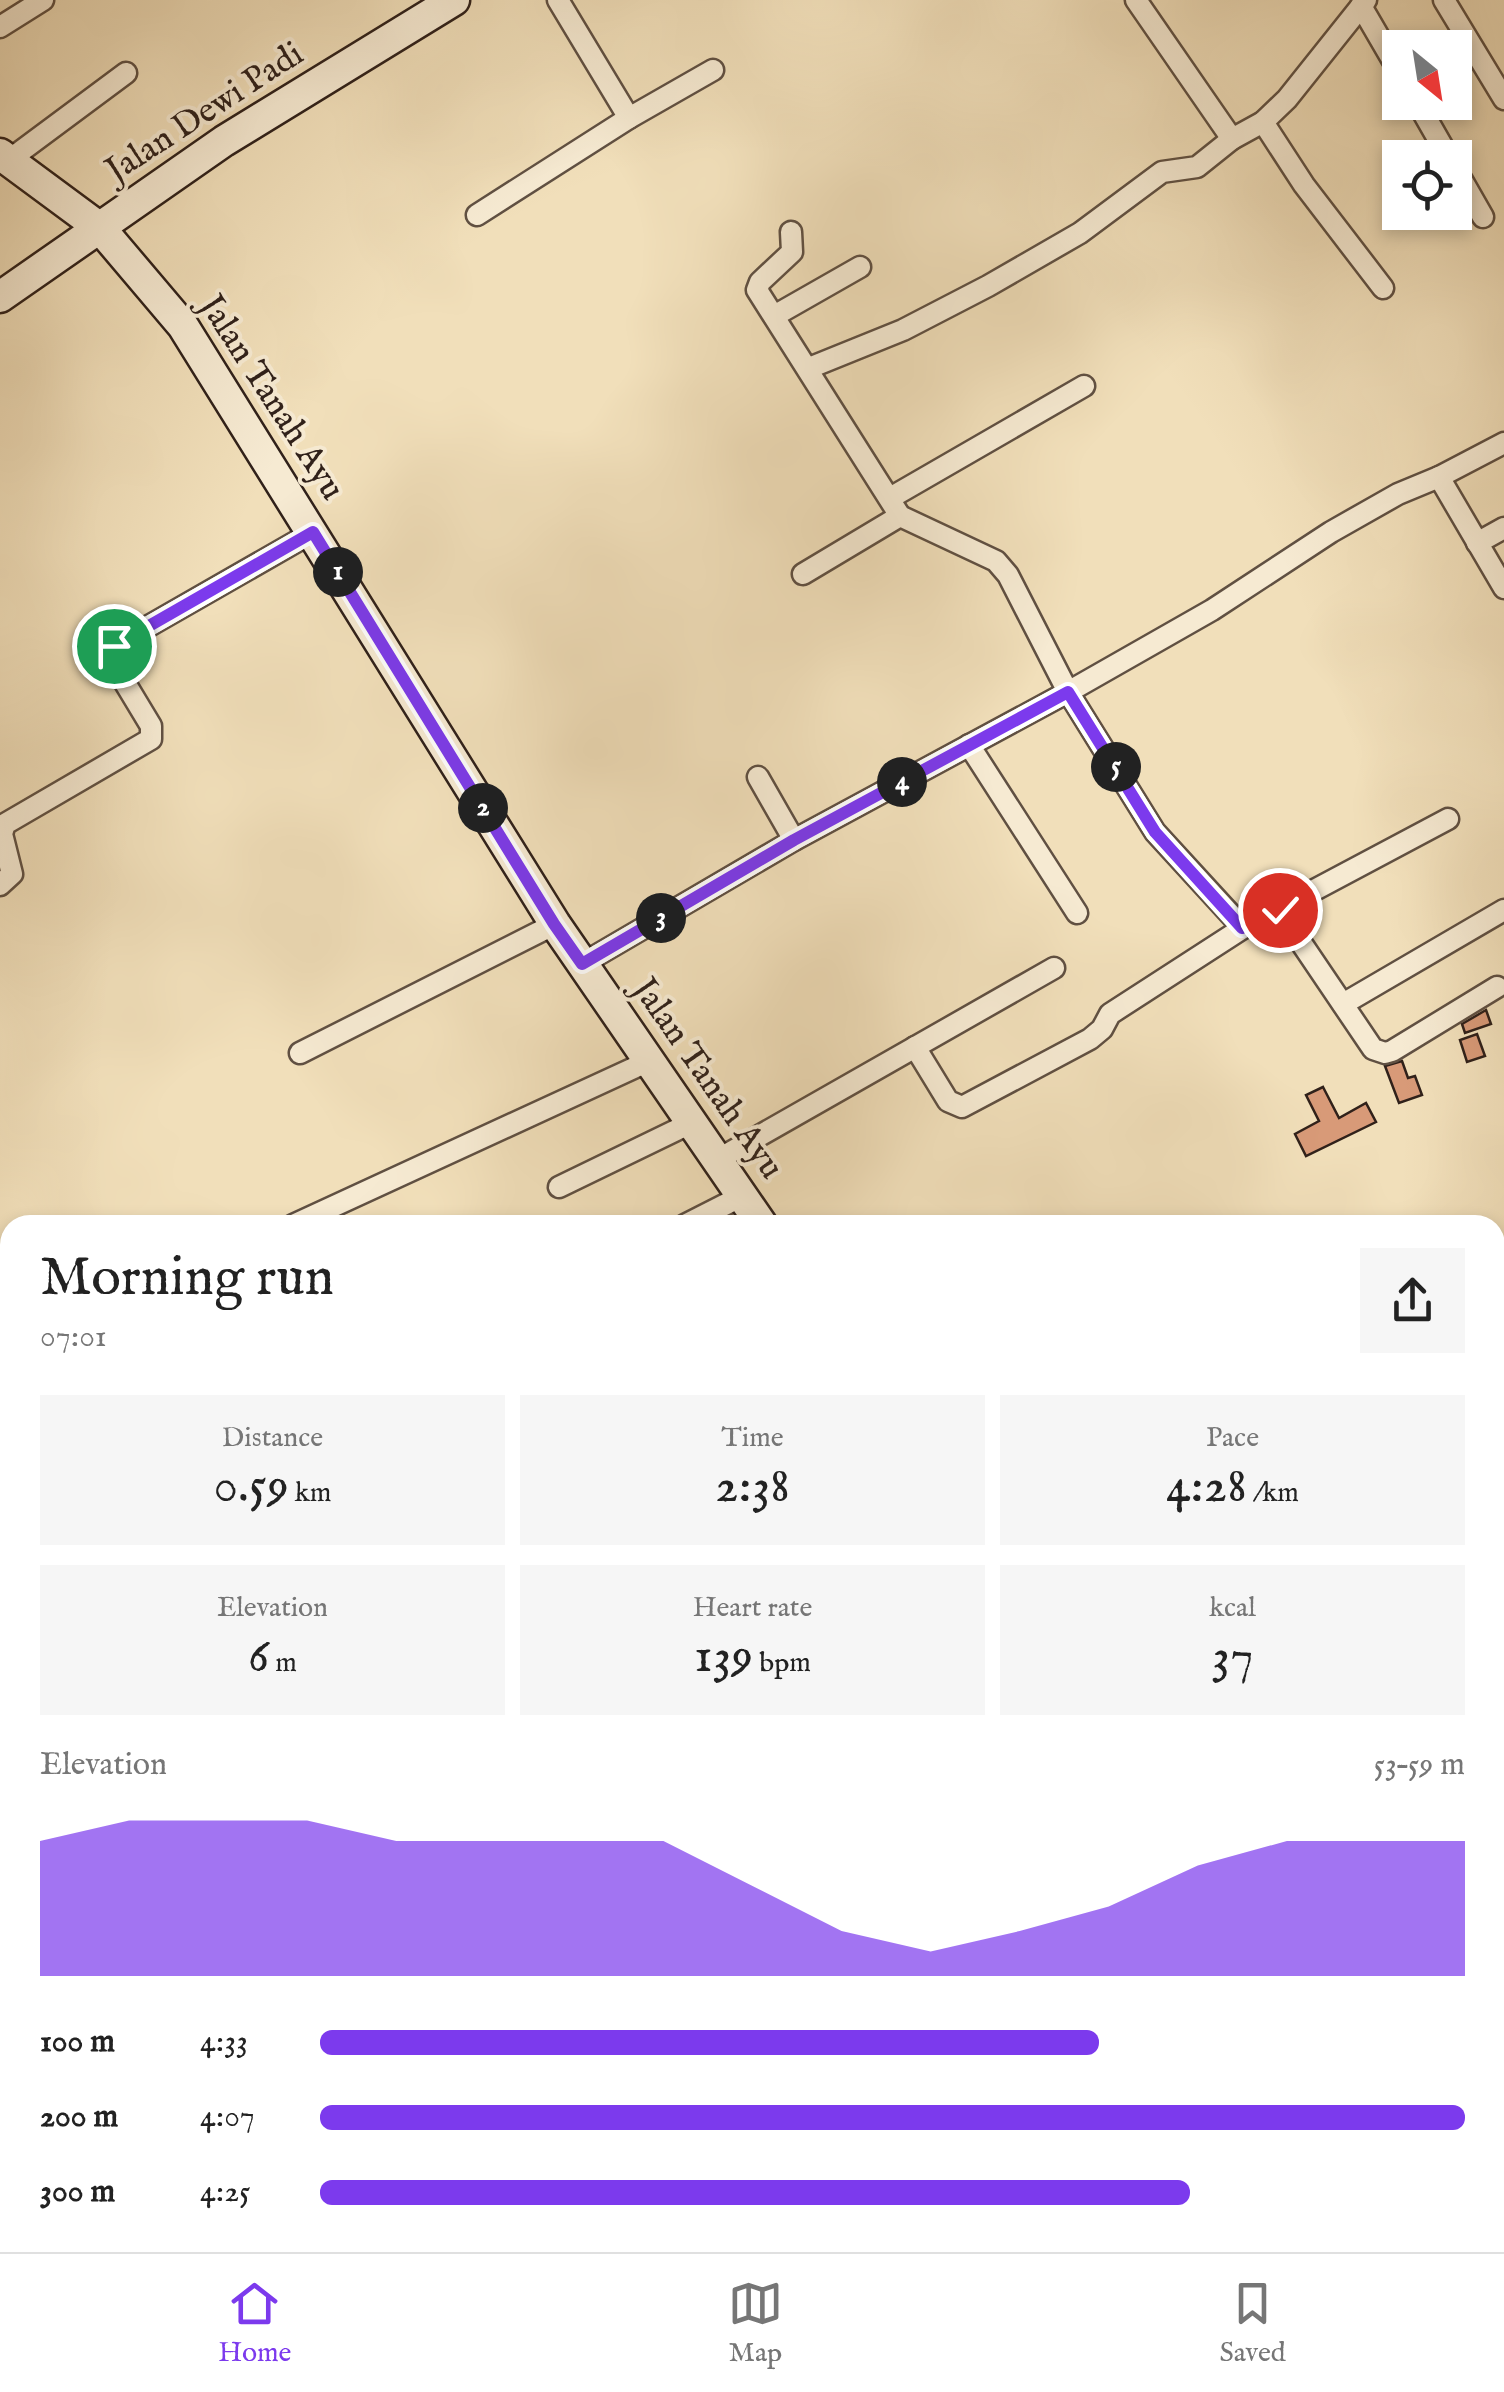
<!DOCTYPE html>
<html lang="en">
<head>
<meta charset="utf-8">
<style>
	:root { --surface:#fff; --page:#f6f6f6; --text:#222; --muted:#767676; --line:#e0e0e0; --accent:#7c3aed }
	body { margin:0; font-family:"IM FELL English",serif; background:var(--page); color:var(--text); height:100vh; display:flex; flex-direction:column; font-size:38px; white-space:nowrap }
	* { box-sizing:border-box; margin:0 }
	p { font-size:32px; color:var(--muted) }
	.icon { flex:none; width:55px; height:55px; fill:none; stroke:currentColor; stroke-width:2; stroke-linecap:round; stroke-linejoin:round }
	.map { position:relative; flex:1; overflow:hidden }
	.details { position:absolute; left:0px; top:1215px; width:1505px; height:1038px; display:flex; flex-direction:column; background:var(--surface); border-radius:30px 30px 0 0; box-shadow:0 5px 15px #0003 }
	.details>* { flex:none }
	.needle { width:65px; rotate:150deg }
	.tools { position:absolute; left:1382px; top:30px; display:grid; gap:20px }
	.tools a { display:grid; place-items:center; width:90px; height:90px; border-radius:0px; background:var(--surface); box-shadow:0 5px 15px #0003; font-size:50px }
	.pin { position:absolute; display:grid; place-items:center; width:85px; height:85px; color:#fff; margin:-42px; border:5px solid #fff; border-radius:50%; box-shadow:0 2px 10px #0007 }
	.km { position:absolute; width:50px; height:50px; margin:-25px; border-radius:50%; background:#222; color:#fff; font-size:28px; line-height:50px; text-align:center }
	.round { display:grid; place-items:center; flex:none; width:105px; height:105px; border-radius:0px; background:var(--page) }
	.head { display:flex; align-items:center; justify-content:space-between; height:170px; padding:0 40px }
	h1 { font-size:55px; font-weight:600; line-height:75px }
	.stats { display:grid; grid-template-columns:repeat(3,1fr); gap:15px; height:170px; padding:10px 40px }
	.stats div { display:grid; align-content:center; border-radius:0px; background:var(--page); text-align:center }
	.stats b { font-size:50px; font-weight:600 }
	.stats small { font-size:28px; font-weight:400 }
	.stats p { font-size:28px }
	.chart { height:280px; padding:20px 40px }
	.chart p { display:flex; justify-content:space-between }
	.chart svg { width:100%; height:180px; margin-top:10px; fill:var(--accent); opacity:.7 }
	ul { padding:0 40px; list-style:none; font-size:32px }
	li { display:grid; grid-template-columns:160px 120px 1fr; align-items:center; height:75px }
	li i { height:25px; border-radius:12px; background:var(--accent) }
	.dock { display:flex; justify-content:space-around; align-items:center; height:140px; border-top:2px solid var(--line); background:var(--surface); font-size:28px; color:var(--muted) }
	.dock a { display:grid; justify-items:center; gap:5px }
	.dock .on { color:var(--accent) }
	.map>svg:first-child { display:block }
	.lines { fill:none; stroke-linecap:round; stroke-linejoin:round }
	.river { stroke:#a1b9bc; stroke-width:32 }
	.building { fill:#d89a78; stroke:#30211a; stroke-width:2.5 }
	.street-casing { stroke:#605042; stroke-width:25 }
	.secondary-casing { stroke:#30211a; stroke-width:35 }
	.street { stroke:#f6ead2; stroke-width:20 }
	.secondary { stroke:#f6ead2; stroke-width:30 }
	.route-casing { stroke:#fff; stroke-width:20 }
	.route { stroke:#7c3aed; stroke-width:12 }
	.labels { text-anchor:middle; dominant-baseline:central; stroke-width:8; stroke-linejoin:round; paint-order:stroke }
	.street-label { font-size:35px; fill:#30211a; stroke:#f6ead2 }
</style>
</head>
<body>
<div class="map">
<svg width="1504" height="2252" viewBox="0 0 1504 2252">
	<rect width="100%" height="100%" fill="#f1dfba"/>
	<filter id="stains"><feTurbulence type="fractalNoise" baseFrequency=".002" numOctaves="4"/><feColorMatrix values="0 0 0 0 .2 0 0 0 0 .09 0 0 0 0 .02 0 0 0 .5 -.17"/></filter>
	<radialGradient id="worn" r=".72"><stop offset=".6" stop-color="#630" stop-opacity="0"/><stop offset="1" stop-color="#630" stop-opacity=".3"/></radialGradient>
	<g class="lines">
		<g class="river">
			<polyline points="0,1998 10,2006"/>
			<polyline points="370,2242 385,2252"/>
		</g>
	</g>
	<g class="building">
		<polygon points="1486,1010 1491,1024 1465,1033 1462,1024"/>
		<polygon points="1477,1034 1485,1056 1467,1062 1460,1040"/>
		<polygon points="1402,1061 1408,1078 1415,1076 1422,1095 1399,1103 1385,1066"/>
		<polygon points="1323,1087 1339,1118 1366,1103 1376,1122 1306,1156 1295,1134 1319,1121 1306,1095"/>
	</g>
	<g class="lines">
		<defs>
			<g id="street">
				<polyline points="558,0 629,118 713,70"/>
				<polyline points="1136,0 1232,139 1263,122 1287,99 1366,0"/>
				<polyline points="1444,0 1504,99"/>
				<polyline points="1361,6 1400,73"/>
				<polyline points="0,27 43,0"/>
				<polyline points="1417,102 1449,158"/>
				<polyline points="1263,122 1304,185 1383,288"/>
				<polyline points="9,160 126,73"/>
				<polyline points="1455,168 1483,217"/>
				<polyline points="477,215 629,118"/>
				<polyline points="791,232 792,252 760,282 757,290 900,516 803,574"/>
				<polyline points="774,316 860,267"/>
				<polyline points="809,368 903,330 988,286 1080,233 1162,172 1197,167 1232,139"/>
				<polyline points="1439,477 1504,588"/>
				<polyline points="890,498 1084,386"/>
				<polyline points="900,516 996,561 1008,575 1068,692 1155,832 1243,928 1448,819"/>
				<polyline points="1477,543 1504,528"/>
				<polyline points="969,745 1077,913"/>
				<polyline points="758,777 794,840"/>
				<polyline points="0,885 12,874 2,834 5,824 151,739 151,726 113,663 114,646 313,532"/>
				<polyline points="1279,910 1373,1049 1385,1053 1392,1051 1497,987"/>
				<polyline points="582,964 794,840 1068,692 1212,610 1331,532 1398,494 1439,477 1504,443"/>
				<polyline points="1343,1004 1504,910"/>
				<polyline points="915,1047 948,1101 962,1107 1090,1039 1102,1029 1110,1014 1243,928"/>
				<polyline points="300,1053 555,924"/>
				<polyline points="717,1160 1054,968"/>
				<polyline points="559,1187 693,1122"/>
				<polyline points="293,1225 649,1061"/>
				<polyline points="685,1225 742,1196"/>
				<polyline points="0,1352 10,1348"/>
				<polyline points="1495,1364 1504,1359"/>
				<polyline points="1495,1965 1504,1987"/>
				<polyline points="1495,2129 1504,2127"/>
				<polyline points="1297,2242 1299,2252"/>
				<polyline points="285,2249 287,2252"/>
				<polyline points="1080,2252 1102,2242"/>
			</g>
			<g id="secondary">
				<polyline points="0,154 100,228 183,326 555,924 762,1225"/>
				<polyline points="0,297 224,141 454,0"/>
				<polyline points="1495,1636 1504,1650"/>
			</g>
		</defs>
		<use href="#street" class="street-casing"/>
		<use href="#secondary" class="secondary-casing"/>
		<use href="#street" class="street"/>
		<use href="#secondary" class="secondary"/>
	</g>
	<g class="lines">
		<defs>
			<polyline id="route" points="114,646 313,532 554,924 582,964 794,840 1068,692 1155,832 1242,928 1280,910"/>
		</defs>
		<use href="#route" class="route-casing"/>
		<use href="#route" class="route"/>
	</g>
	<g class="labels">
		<g class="street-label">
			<text transform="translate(205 113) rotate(-33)">Jalan Dewi Padi</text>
			<text transform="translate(271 398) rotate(57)">Jalan Tanah Ayu</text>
			<text transform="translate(707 1079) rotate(55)">Jalan Tanah Ayu</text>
		</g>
	</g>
	<rect width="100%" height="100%" filter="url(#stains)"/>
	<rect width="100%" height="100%" fill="url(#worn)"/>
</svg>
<div class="tools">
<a><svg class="needle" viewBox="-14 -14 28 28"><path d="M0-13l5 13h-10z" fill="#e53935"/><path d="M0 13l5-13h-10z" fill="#767676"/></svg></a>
<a><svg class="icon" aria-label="locate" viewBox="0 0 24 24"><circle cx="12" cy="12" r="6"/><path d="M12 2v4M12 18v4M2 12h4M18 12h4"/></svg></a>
</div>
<div class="pin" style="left:114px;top:646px;background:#1e9e55"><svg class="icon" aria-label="arrive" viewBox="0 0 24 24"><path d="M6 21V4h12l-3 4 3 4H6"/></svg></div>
<div class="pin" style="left:1280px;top:910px;background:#d93025"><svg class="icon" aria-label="check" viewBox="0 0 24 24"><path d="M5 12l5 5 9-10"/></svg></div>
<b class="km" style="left:338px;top:572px">1</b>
<b class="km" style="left:483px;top:808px">2</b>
<b class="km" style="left:661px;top:918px">3</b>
<b class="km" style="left:902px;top:782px">4</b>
<b class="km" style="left:1116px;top:767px">5</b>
<section class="details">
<div class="head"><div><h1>Morning run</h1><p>07:01</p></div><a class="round"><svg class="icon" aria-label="share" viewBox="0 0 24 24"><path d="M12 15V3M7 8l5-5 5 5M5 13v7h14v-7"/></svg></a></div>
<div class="stats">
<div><p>Distance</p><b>0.59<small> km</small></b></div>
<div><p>Time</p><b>2:38</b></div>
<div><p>Pace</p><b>4:28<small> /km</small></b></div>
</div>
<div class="stats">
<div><p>Elevation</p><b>6<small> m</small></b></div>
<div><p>Heart rate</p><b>139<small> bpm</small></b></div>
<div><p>kcal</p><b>37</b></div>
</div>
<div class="chart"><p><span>Elevation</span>53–59 m</p>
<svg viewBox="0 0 160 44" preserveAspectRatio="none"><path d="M0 44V11L10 6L20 6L30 6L40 11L50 11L60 11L70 11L80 22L90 33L100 38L110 33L120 27L130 17L140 11L150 11L160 11V44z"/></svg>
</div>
<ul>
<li><b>100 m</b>4:33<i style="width:68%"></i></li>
<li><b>200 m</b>4:07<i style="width:100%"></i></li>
<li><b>300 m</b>4:25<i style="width:76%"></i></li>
</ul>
</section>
</div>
<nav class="dock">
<a class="on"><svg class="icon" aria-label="home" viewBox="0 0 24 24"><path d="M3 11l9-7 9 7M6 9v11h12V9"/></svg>Home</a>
<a><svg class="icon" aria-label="map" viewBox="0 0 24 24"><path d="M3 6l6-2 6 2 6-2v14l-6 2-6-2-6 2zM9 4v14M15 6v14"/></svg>Map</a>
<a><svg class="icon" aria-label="saved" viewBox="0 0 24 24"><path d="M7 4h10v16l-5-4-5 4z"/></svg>Saved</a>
</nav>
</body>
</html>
